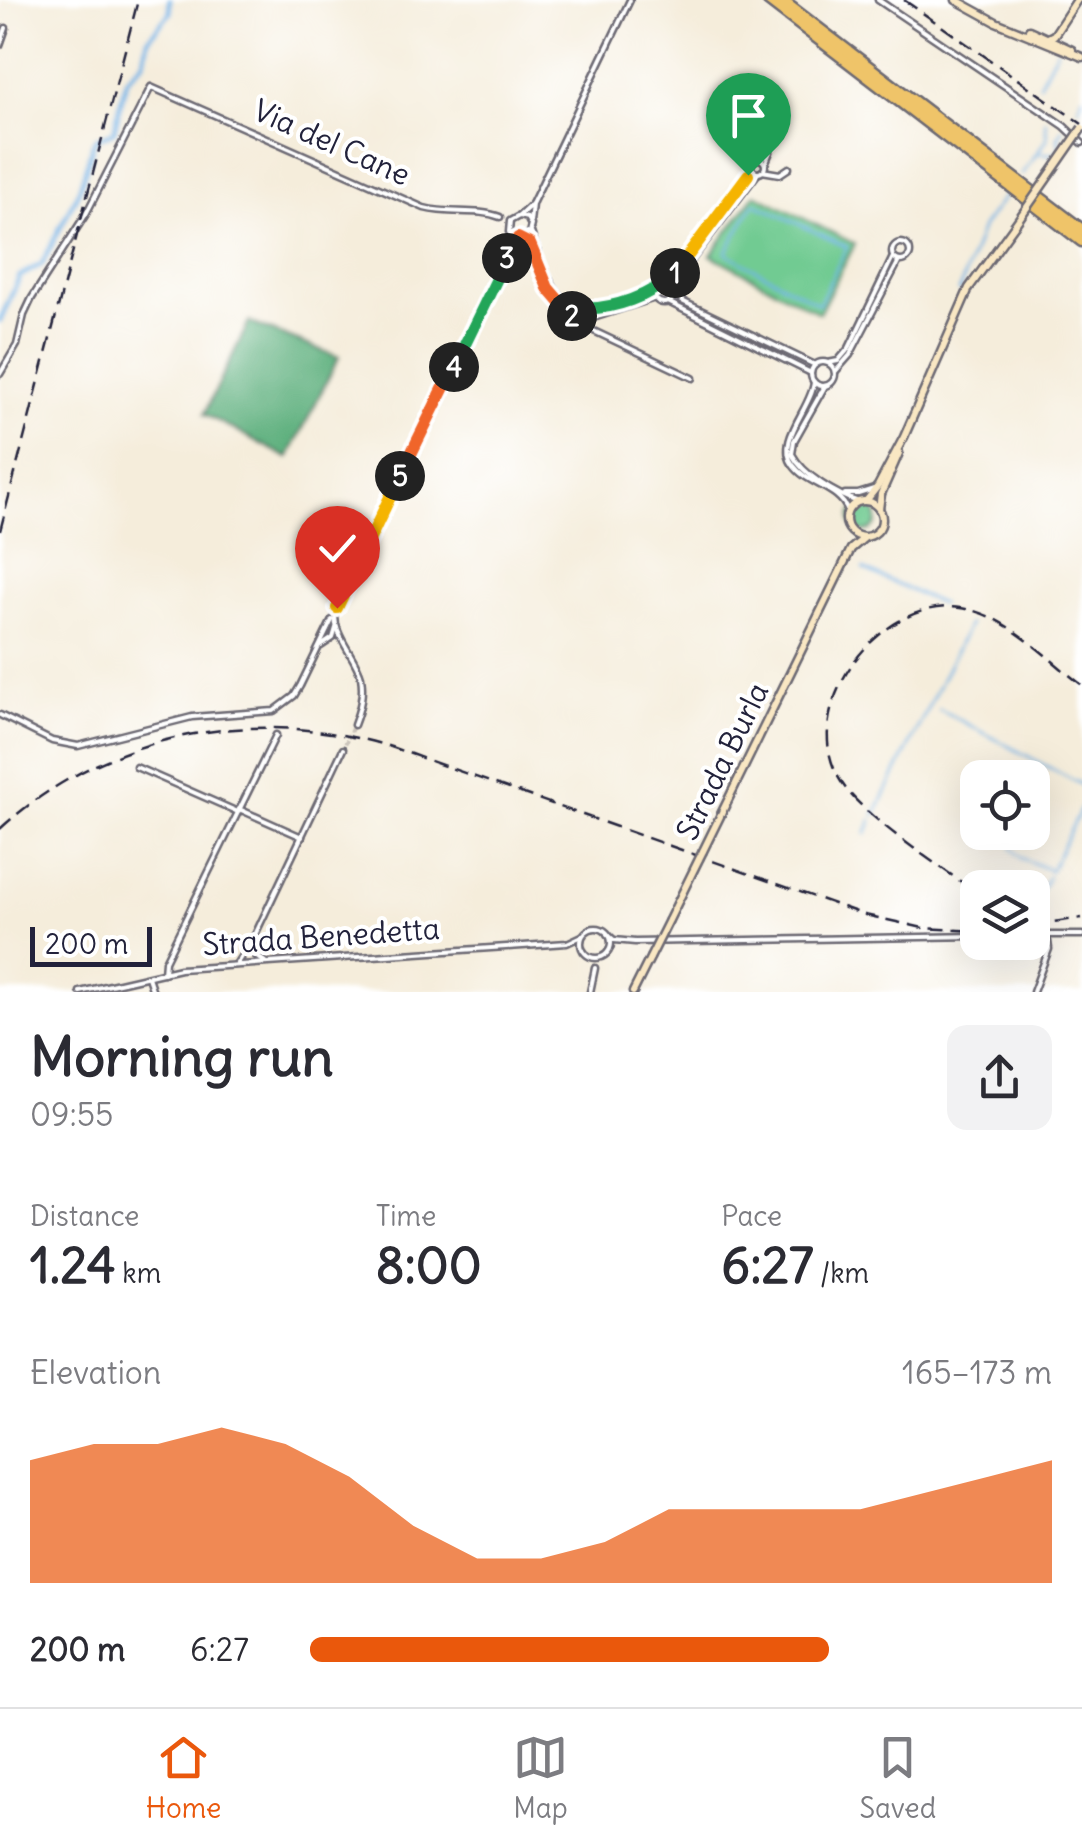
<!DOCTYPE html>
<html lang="en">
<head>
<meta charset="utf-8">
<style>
	:root { --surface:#fff; --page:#f2f2f3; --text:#2b2b33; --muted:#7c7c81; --line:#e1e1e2; --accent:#ea580c }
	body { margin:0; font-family:Delius,sans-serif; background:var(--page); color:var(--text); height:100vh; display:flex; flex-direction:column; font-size:38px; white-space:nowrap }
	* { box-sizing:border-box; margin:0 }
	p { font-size:32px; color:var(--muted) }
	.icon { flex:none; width:55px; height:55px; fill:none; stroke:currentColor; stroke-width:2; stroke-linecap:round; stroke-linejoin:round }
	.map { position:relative; height:992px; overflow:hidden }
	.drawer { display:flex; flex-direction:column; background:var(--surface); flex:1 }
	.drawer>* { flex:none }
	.fabs { position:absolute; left:960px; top:760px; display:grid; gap:20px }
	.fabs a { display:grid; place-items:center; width:90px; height:90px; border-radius:20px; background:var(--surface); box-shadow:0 10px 40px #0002; font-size:50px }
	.scale { position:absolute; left:30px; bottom:25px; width:122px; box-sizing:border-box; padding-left:10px; border:5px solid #22223b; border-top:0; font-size:28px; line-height:35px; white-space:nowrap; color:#22223b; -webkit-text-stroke:8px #fff; paint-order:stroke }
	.pin { position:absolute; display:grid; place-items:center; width:85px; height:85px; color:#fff; margin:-102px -42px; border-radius:50% 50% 50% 0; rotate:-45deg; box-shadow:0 0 10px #0007 }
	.pin .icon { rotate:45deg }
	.km { position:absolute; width:50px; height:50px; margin:-25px; border-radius:50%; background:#222; color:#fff; font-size:28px; line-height:50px; text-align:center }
	.round { display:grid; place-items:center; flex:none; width:105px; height:105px; border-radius:20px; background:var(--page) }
	.head { display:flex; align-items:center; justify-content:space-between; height:170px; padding:0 30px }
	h1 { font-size:55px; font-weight:700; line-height:75px }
	.stats { display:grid; grid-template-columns:repeat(3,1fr); gap:15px; height:170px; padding:10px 30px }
	.stats div { display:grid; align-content:center }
	.stats b { font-size:50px; font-weight:700 }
	.stats small { font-size:28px; font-weight:400 }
	.stats p { font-size:28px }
	.chart { height:280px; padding:20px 30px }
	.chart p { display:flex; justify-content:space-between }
	.chart svg { width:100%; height:180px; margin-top:10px; fill:var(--accent); opacity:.7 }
	ul { padding:0 30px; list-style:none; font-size:32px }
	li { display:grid; grid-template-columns:160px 120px 1fr; align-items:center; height:75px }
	li i { height:25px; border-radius:12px; background:var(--accent) }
	.tabs { display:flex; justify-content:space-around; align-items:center; height:140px; border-top:2px solid var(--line); background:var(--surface); font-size:28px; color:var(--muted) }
	.tabs a { display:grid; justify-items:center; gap:5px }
	.tabs .current { color:var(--accent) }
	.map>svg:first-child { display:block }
	.green { fill:#71cb92; stroke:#4a7666; stroke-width:2.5 }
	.forest { fill:#5caf7c; stroke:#3f685c; stroke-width:2.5 }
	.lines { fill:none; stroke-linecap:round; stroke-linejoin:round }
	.stream { stroke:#72b3e6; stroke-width:2.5 }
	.canal { stroke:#72b3e6; stroke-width:5 }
	.street-tunnel { stroke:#cbc4bb; stroke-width:4; stroke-dasharray:4 2; stroke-linecap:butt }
	.street-casing { stroke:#6c6973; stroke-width:9 }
	.secondary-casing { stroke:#6c6973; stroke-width:11 }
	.highway-casing { stroke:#6c6973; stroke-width:15 }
	.street { stroke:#fff; stroke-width:4 }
	.secondary { stroke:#f9e7c3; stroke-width:6 }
	.highway { stroke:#efc469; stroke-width:10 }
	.rail { stroke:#22223b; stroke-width:2.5; stroke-dasharray:15 8; stroke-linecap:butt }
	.secondary-bridge-casing { stroke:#6c6973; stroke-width:11; stroke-linecap:butt }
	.secondary-bridge { stroke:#f9e7c3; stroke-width:6 }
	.split-1-casing { stroke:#fff; stroke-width:20 }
	.split-2-casing { stroke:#fff; stroke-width:20 }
	.split-3-casing { stroke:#fff; stroke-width:20 }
	.split-4-casing { stroke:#fff; stroke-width:20 }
	.split-5-casing { stroke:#fff; stroke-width:20 }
	.split-6-casing { stroke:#fff; stroke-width:20 }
	.split-1 { stroke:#f5b400; stroke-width:12 }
	.split-2 { stroke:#22a559; stroke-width:12 }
	.split-3 { stroke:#f0652b; stroke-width:12 }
	.split-4 { stroke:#22a559; stroke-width:12 }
	.split-5 { stroke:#f0652b; stroke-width:12 }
	.split-6 { stroke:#f5b400; stroke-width:12 }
	.labels { text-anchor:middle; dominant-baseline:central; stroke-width:8; stroke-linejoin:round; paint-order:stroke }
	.street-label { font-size:30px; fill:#22223b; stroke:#fff }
</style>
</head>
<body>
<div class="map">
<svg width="1082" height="992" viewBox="0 0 1082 992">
	<rect width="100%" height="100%" fill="#fff"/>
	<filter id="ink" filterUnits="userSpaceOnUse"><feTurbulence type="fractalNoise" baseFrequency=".01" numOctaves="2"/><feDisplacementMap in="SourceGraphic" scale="20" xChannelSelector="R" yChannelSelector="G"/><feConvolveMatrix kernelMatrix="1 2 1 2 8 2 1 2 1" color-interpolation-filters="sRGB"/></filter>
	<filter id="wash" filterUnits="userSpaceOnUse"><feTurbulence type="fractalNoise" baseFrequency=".0048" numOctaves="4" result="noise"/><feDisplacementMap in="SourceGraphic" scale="40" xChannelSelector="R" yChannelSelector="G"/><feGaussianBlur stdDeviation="2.25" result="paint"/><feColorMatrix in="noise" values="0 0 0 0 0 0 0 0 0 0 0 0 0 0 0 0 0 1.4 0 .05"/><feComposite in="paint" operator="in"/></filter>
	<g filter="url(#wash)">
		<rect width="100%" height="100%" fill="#f5eddb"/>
		<g class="green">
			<polygon points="755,194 855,244 819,313 711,255"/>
			<circle cx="864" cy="519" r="13"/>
		</g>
		<polygon class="forest" points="249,322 339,357 288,458 204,414"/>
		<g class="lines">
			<g class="stream">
				<polyline points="1062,38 1082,51"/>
				<polyline points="1039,84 1057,50"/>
				<polyline points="1078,108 1082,96"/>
				<polyline points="1039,153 1052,154 1060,149 1058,138 1062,129"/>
				<polyline points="1022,174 1047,139 1045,120"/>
				<polygon points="754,203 847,247 819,304 726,253"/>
				<polyline points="959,291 982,227 1006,194"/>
				<polyline points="863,569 941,604"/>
				<polyline points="939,709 1082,785"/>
				<polyline points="875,815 969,624"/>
				<polyline points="866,834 872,820"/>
				<polyline points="1012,848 1021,858 1050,870"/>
				<polyline points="1050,871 1082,807"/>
				<polyline points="1032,908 1048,877"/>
			</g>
			<g class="canal">
				<polyline points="104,136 114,131 126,80 144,61 148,39 170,13 169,0"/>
				<polyline points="0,321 20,276 42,264 79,190 94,141 100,137"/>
			</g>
		</g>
	</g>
	<g filter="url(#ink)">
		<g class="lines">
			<polyline class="street-tunnel" points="343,749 353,726"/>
			<defs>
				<g id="street">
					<polyline points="878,0 1064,126 1082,143"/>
					<polyline points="0,45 6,28"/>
					<polyline points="760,159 770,152 765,164"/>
					<circle cx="758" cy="166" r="7"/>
					<polyline points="762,171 780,174 789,168"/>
					<polyline points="532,204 630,0"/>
					<polyline points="520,215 532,204 530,223"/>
					<path d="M531 232C538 255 553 302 579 309"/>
					<polyline points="511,234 512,248 518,238"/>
					<polyline points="520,238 529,233 531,225 527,218 519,216 510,221 509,232 532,245 548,288 574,318"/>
					<circle cx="901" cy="252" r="9"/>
					<polyline points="666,281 747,177 751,164"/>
					<circle cx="664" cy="292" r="11"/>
					<polyline points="674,288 677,279 758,173"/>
					<polyline points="675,291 682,301 815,365"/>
					<polyline points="668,302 811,373"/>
					<circle cx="582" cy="316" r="8"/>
					<polyline points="588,310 644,295 653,290"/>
					<polyline points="590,319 655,298"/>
					<polyline points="581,325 693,378"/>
					<circle cx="823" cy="374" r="12"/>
					<polyline points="828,363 838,361 849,348 893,257"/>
					<polyline points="835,372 850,355 899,261"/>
					<path d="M0 374 17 345 24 315 32 298 86 214 151 87 424 208C450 215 477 208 500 217"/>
					<path d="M814 382C812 407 775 441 793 465 807 485 839 487 848 511"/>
					<path d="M825 386 794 441 792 454C803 475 836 495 859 502"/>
					<polyline points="845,494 858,494 874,489"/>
					<polyline points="321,646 333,638 336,628"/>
					<polyline points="0,715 52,741 78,746 192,717 274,711 294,696 300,686 332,620"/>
					<path d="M354 725C360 709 364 694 361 677 355 655 330 632 336 610L512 248"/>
					<polyline points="136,767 238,812"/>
					<polyline points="239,809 302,837"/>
					<circle cx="596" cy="943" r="15"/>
					<polyline points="607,934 614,940 635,942 978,936"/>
					<polyline points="1032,935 1082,935"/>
					<polyline points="253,942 255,955 265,962"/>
					<polyline points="237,963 254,937 343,749"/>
					<polyline points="164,973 165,961 276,735"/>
					<polyline points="148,977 153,992"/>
					<polyline points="80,992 180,969 567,943 582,936"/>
					<polyline points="590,992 595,968"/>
					<polyline points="1033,992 1049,949 1048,941 1035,935"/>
				</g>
				<g id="secondary">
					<polyline points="956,0 996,22 1082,57"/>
					<polyline points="1029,30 1072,50"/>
					<polyline points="1048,38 1054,35 1077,0"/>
					<circle cx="864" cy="519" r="18"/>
					<polyline points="866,501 878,486 904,437 969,288 1014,226"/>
					<polyline points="879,509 881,494 899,453"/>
					<polyline points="703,851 851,549 864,538"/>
					<polyline points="669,920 699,859"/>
					<polyline points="633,992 650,958"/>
				</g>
				<g id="highway">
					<polyline points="768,0 1082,241"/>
					<polyline points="781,0 1082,230"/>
				</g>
			</defs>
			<use href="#street" class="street-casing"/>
			<use href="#secondary" class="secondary-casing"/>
			<use href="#highway" class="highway-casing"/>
			<use href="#street" class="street"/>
			<use href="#secondary" class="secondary"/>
			<use href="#highway" class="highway"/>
			<g class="rail">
				<polyline points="904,0 1082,124"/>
				<polyline points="0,531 138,0"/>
				<path d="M0 829C106 732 255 705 391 747L865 915 923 928 978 931"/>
				<path d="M971 889C935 862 857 814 837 775 800 703 881 597 960 608 1006 614 1046 658 1082 685"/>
				<polyline points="1032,925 1082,918"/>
			</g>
			<defs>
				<g id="secondary-bridge">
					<polyline points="1014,226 1082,128"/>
					<polyline points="699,859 703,851"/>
					<polyline points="650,958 669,920"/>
				</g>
			</defs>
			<use href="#secondary-bridge" class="secondary-bridge-casing"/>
			<use href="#secondary-bridge" class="secondary-bridge"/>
		</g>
	</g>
	<g class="lines" filter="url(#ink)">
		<defs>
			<polyline id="split-1" points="675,273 748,175"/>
			<path id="split-2" d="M572 316 579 308C612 311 653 295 675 273"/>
			<polyline id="split-3" points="507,258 518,238 530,244 548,288 572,316"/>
			<polyline id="split-4" points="454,367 507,258"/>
			<polyline id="split-5" points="400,476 454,367"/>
			<polyline id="split-6" points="337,608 400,476"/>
		</defs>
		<use href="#split-1" class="split-1-casing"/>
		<use href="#split-2" class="split-2-casing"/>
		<use href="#split-3" class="split-3-casing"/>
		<use href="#split-4" class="split-4-casing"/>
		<use href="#split-5" class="split-5-casing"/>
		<use href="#split-6" class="split-6-casing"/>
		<use href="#split-1" class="split-1"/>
		<use href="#split-2" class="split-2"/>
		<use href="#split-3" class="split-3"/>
		<use href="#split-4" class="split-4"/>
		<use href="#split-5" class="split-5"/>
		<use href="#split-6" class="split-6"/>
	</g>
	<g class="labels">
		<g class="street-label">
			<text transform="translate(332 142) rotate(24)">Via del Cane</text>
			<text transform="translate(722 761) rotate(-64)">Strada Burla</text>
			<text transform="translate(321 936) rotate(-4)">Strada Benedetta</text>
		</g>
	</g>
</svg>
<div class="fabs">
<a><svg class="icon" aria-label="locate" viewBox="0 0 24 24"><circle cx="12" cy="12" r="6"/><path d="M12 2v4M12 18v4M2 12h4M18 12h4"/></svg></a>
<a><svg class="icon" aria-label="layers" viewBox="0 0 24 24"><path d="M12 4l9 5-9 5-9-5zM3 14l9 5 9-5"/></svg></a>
</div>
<div class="scale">200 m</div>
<div class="pin" style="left:748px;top:175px;background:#1e9e55"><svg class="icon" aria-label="arrive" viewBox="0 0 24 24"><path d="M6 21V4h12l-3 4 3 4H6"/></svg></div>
<div class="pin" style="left:337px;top:608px;background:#d93025"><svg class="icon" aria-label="check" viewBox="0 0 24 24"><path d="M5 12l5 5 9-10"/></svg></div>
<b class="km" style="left:675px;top:273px">1</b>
<b class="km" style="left:572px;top:316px">2</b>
<b class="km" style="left:507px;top:258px">3</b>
<b class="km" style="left:454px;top:367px">4</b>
<b class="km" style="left:400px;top:476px">5</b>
</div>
<section class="drawer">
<div class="head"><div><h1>Morning run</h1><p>09:55</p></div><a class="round"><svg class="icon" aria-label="share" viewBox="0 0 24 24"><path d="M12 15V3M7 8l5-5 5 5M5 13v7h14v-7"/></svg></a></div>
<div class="stats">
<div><p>Distance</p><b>1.24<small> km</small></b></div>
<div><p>Time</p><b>8:00</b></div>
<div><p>Pace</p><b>6:27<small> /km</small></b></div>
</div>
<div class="chart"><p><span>Elevation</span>165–173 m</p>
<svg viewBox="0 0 160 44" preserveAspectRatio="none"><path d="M0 44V14L10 10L20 10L30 6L40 10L50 18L60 30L70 38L80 38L90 34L100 26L110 26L120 26L130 26L140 22L150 18L160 14V44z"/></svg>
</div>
<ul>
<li><b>200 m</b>6:27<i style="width:70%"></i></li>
</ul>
</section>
<nav class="tabs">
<a class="current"><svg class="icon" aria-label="home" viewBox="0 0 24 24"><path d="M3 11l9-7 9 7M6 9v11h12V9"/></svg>Home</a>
<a><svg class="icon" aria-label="map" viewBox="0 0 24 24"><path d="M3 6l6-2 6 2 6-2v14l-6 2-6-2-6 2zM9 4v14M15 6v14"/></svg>Map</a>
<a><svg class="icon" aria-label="saved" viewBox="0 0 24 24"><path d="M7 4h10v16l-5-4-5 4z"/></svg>Saved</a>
</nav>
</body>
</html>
